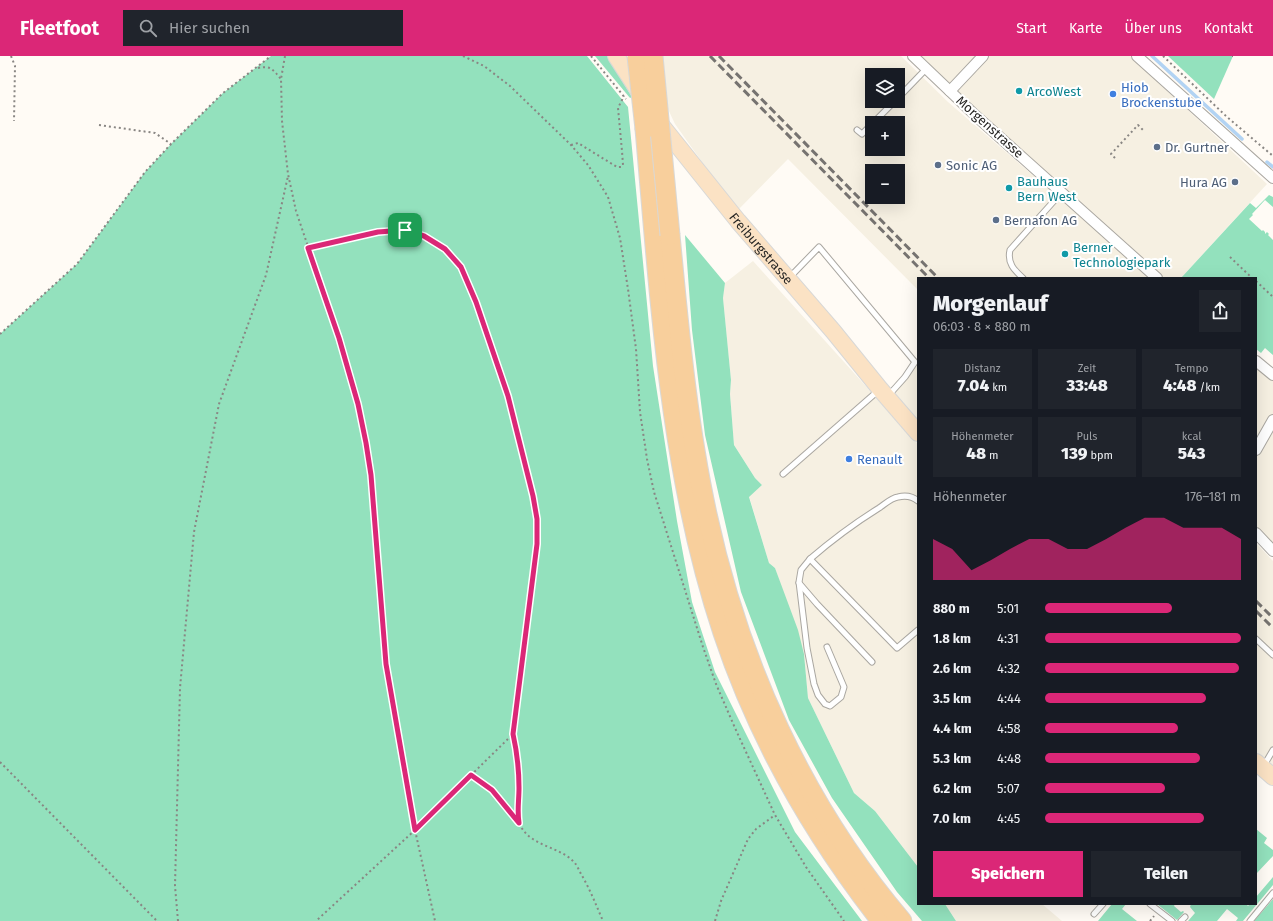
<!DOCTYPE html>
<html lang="de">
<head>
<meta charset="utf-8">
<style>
	:root { --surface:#171b24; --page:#20242c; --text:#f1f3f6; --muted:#9ea1a6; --accent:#db2777 }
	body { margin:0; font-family:"Fira Sans",sans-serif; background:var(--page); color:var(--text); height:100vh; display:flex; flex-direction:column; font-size:15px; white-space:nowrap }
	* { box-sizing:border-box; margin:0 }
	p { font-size:13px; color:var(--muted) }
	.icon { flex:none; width:22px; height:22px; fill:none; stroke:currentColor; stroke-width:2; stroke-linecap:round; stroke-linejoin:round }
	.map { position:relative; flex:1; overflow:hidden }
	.sheet { position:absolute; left:917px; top:221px; width:340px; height:628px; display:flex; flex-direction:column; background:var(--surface); border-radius:0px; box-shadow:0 4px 16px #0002 }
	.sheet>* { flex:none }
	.tools { position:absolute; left:865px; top:12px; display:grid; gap:8px }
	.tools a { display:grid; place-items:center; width:40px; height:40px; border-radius:0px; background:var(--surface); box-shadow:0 4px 16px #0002; font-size:20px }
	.pin { position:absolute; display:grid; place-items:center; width:34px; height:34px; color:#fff; margin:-17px; border-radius:8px; box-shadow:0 2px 6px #0006 }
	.round { display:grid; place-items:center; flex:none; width:42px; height:42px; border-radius:0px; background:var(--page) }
	.overview { display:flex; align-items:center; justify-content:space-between; height:68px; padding:0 16px }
	h1 { font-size:22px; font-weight:800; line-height:30px }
	.stats { display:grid; grid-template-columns:repeat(3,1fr); gap:6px; height:68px; padding:4px 16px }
	.stats div { display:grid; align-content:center; border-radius:0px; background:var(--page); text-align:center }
	.stats b { font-size:17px; font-weight:800 }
	.stats small { font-size:11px; font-weight:400 }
	.stats p { font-size:11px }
	.chart { height:112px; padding:8px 16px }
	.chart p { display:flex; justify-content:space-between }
	.chart svg { width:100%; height:72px; margin-top:4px; fill:var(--accent); opacity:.7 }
	.cta { display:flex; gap:8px; margin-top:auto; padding:8px 16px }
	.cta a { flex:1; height:46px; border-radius:0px; background:var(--accent); color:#fff; font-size:16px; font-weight:800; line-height:46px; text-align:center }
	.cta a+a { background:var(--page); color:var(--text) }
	ul { padding:0 16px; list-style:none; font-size:13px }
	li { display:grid; grid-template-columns:64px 48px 1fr; align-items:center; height:30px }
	li i { height:10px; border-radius:5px; background:var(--accent) }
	header { display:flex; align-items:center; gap:24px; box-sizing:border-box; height:56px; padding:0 20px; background:var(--accent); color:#fff }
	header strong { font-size:19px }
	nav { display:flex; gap:22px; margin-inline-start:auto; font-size:14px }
	.search { width:280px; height:36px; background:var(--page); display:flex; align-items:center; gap:10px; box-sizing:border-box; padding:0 14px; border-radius:0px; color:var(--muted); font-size:15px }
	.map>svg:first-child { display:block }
	.built { fill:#f6f0e2; fill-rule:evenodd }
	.green { fill:#93e1bd }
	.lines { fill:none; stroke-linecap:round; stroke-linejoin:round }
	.stream { stroke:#b2d3f3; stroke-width:3.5 }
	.lane-casing { stroke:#aaa7a1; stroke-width:7 }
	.street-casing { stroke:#aaa7a1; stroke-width:12 }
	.primary-casing { stroke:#d8d8d7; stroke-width:18 }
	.highway-casing { stroke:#d8d8d7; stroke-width:21 }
	.path { stroke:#898683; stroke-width:2; stroke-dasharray:2 3; stroke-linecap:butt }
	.lane { stroke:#fff; stroke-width:5 }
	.street { stroke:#fff; stroke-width:10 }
	.primary { stroke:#fbe2c4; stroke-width:16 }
	.highway { stroke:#f8cf9c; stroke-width:19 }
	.rail { stroke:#767370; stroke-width:3; stroke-dasharray:8 4; stroke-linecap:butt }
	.highway-bridge-casing { stroke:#d8d8d7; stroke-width:21; stroke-linecap:butt }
	.highway-bridge { stroke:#f8cf9c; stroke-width:19 }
	.route-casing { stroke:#fff; stroke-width:8 }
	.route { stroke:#db2777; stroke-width:5 }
	.culture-dot { fill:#0f9aa8; stroke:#fff; stroke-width:1.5 }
	.shop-dot { fill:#3f7fe0; stroke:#fff; stroke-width:1.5 }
	.service-dot { fill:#5c6f8a; stroke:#fff; stroke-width:1.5 }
	.labels { text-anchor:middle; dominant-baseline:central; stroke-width:4; stroke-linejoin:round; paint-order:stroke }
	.shop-label { font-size:13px; fill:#366cbe; stroke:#fff; text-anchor:start }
	.culture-label { font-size:13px; fill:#0d838f; stroke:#fff; text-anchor:start }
	.street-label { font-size:13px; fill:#262523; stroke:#fff }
	.service-label { font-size:13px; fill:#4e5e75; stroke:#fff; text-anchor:start }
</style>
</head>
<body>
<header>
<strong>Fleetfoot</strong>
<div class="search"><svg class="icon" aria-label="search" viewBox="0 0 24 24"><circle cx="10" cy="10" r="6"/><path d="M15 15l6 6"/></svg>Hier suchen</div>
<nav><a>Start</a><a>Karte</a><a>Über uns</a><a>Kontakt</a></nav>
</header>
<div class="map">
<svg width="1273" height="865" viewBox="0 0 1273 865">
	<rect width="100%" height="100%" fill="#fffbf5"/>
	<g class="built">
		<path d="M643 0H901L948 46 1152 222H918V234L788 103 737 155 675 68ZM872 19H898V45H872ZM872 67H898V93H872ZM872 115H898V141H872Z"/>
		<polygon points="917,0 1130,0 1267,128 1181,222 1162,222"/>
		<polygon points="753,205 918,388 918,811 875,755 854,737 808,642 804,598 775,512 769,507 749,440 762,429 755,422 734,389 730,338 731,324 723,242 725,227"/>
		<polygon points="918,309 918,369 891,339"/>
		<polygon points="1256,311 1273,325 1273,500 1256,481"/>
		<polygon points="1256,487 1273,505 1273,713 1256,699"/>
		<polygon points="945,848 1042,848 1062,865 956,865"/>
	</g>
	<g class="green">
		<polygon points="271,0 587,0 628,51 653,310 677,465 692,546 715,616 795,776 862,865 0,865 0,278 77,208 145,116 171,88 223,37"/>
		<polygon points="595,0 607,0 632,41 630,42"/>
		<polygon points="1168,0 1233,0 1214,43"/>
		<polygon points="1269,139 1273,141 1273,151 1265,144 1252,158 1253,159 1249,163 1262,175 1263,174 1265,176 1265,178 1267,176 1269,178 1268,179 1273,184 1273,299 1265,292 1261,297 1256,293 1256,222 1181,222 1250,147 1256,152"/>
		<polygon points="685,179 725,227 723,242 731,324 730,338 734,389 755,422 762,429 749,441 769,507 775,512 798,574 804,598 808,642 854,737 875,755 918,811 918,848 945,848 956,865 922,865 897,836 832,742 789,664 741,536 705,379 692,274"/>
		<polygon points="1256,773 1267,782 1264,787 1273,794 1273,800 1256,818"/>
		<polygon points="1273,821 1273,829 1243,865 1236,865 1238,862 1227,853 1217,865 1188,865 1195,857 1190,851 1191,848 1246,848 1248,850 1250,848 1256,848 1256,841"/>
		<polygon points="1273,843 1273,865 1254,865"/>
		<polygon points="1112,848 1126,848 1122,853 1137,865 1098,865"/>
		<polygon points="1157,848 1175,848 1174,850 1181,856 1183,855 1184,856 1177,864"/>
	</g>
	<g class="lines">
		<g class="stream">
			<polyline points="1152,0 1242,83"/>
			<polyline points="1267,106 1273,111"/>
		</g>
		<defs>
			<g id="lane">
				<polyline points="898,42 926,13"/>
				<polyline points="873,67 895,45"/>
				<polyline points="857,74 862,78 872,68"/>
				<polyline points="789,222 819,191 915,306 905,321 888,340"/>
				<path d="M1023 222C1014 214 1007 207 1010 194L1062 136"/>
				<polyline points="783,418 879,334"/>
				<path d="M918 445C912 440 906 439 898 441 891 442 885 448 879 452 855 467 832 484 810 503L897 592 918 574"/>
				<polyline points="810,503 801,514 799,526 807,592 814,628 818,639 825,648 830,650 841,641 844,631 827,591"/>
				<polyline points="799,527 817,548 872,606"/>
				<polyline points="1256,583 1273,599"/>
				<polyline points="1263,711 1273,694"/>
				<polyline points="1150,848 1172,865"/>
				<polyline points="1094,858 1103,848"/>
				<polyline points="1181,865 1185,861"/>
				<polyline points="1250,865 1273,837"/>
			</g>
			<g id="street">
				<polyline points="913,0 976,60 1157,222"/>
				<polyline points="1137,0 1273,122"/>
				<polyline points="950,35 983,0"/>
				<polyline points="1256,305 1273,319"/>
				<polyline points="1256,394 1273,364"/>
				<polyline points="1256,477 1273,495"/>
			</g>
			<g id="primary">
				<polyline points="616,0 642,40"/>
				<path id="s1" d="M658 65 738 165 833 275 880 333 918 377"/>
				<polyline points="1256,706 1273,721"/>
			</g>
			<g id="highway">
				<path d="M645 73C660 242 669 415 723 577 758 682 813 778 881 865"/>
				<path d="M670 179C679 272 687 366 707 458 739 606 803 749 902 865"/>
			</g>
		</defs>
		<use href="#lane" class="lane-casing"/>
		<use href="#street" class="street-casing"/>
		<use href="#primary" class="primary-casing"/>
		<use href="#highway" class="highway-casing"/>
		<g class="path">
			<polyline points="11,0 15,10 14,65"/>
			<polyline points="285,0 281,23 282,65 288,118 296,155 339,282 358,348 371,419 386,608 415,774 435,865"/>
			<polyline points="463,0 484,10 510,30 571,89 588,109 608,141 620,182 628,233 636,293 640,356 647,403 654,436 703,591 716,628 735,672 775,759 806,811 844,865"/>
			<polyline points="591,0 626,43"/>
			<polyline points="1163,0 1227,61 1273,100"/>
			<polyline points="1232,0 1233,0"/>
			<path d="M258 12C271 9 273 14 281 23"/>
			<polyline points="99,69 155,77 171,88"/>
			<polyline points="571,89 578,87 617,111 621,111 623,109 622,95 618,52 624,40"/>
			<polyline points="1115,102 1111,98 1138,69 1144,75"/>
			<polyline points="308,192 377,176 405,174 424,180 445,193 461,211 476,246 508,340 533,440 537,463 537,488 513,678 415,774 316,865"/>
			<polyline points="1230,201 1252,222"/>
			<polyline points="1256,225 1273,241"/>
			<polyline points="0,278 77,208 145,116 171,88 223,37 271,0"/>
			<path d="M513 678C517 696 519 714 519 733 519 745 515 758 520 769 531 791 560 790 575 807 577 810 579 814 581 818 590 833 596 849 603 865"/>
			<polyline points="0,706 157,865"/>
			<polyline points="471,719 492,734 518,766"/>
			<polyline points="178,865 175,830 180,632 194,476 219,348 266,219 288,120"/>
			<polyline points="715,865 721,845 748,783 756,773 775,759"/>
			<polyline points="1150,865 1154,860"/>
		</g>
		<use href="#lane" class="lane"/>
		<use href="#street" class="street"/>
		<use href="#primary" class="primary"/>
		<use href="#highway" class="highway"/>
		<g class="rail">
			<polyline points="710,0 929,222"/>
			<polyline points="719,0 938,222"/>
			<polyline points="1256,545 1273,562"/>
			<polyline points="1256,555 1273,572"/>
		</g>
		<defs>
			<g id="highway-bridge">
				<polyline points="637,0 645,73"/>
				<polyline points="653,0 670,179"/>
			</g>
		</defs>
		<use href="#highway-bridge" class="highway-bridge-casing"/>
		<use href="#highway-bridge" class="highway-bridge"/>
	</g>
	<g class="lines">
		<defs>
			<path id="route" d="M405 174 424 180 445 193 461 211 476 246 508 340 533 440 537 463V488L513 678C517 696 519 713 519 732 519 744 517 755 519 767L492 734 471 719 415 774 386 608 371 419 366 387 358 348 339 282 308 192 378 176Z"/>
		</defs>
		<use href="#route" class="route-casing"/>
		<use href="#route" class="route"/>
	</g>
	<g class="culture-dot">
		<circle cx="1019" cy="35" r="4"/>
		<circle cx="1009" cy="132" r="4"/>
		<circle cx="1065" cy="198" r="4"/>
	</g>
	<g class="shop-dot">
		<circle cx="1113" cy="38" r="4"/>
		<circle cx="849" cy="403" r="4"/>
	</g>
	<g class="service-dot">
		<circle cx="1157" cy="91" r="4"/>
		<circle cx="938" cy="109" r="4"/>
		<circle cx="1235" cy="126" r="4"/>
		<circle cx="996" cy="164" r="4"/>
	</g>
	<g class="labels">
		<g class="shop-label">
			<text x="1121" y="31">Hiob<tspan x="1121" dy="15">Brockenstube</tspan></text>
			<text x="857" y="403">Renault</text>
		</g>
		<g class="culture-label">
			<text x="1027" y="35">ArcoWest</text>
			<text x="1017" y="125">Bauhaus<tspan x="1017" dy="15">Bern West</tspan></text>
			<text x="1073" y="191">Berner<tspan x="1073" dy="15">Technologiepark</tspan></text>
		</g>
		<g class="street-label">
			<text transform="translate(990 71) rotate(42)">Morgenstrasse</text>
			<text stroke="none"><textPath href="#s1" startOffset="164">Freiburgstrasse</textPath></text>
		</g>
		<g class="service-label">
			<text x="1165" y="91">Dr. Gurtner</text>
			<text x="946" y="109">Sonic AG</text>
			<text x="1227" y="126" text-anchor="end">Hura AG</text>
			<text x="1004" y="164">Bernafon AG</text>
		</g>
	</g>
</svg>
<div class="tools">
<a><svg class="icon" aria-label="layers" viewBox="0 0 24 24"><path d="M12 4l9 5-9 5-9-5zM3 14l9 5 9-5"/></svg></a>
<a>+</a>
<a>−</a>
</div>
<div class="pin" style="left:405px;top:174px;background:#1e9e55"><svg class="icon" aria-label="arrive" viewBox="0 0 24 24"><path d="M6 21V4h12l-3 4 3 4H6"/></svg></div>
<section class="sheet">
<div class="overview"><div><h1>Morgenlauf</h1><p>06:03 · 8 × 880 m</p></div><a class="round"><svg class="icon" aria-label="share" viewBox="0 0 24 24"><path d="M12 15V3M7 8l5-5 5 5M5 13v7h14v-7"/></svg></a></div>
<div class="stats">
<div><p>Distanz</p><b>7.04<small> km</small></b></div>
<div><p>Zeit</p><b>33:48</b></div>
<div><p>Tempo</p><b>4:48<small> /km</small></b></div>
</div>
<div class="stats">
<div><p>Höhenmeter</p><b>48<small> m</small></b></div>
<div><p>Puls</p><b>139<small> bpm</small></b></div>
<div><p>kcal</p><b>543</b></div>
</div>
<div class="chart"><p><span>Höhenmeter</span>176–181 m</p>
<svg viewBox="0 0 160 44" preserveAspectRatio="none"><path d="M0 44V19L10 25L20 38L30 32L40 25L50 19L60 19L70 25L80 25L90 19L100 12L110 6L120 6L130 12L140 12L150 12L160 19V44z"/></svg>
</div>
<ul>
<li><b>880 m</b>5:01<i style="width:65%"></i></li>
<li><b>1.8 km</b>4:31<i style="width:100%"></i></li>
<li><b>2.6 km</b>4:32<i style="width:99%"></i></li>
<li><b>3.5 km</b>4:44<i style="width:82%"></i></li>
<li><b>4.4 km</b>4:58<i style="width:68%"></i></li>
<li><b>5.3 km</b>4:48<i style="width:79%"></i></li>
<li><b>6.2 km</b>5:07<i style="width:61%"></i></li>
<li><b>7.0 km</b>4:45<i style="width:81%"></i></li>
</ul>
<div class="cta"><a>Speichern</a><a>Teilen</a></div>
</section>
</div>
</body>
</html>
